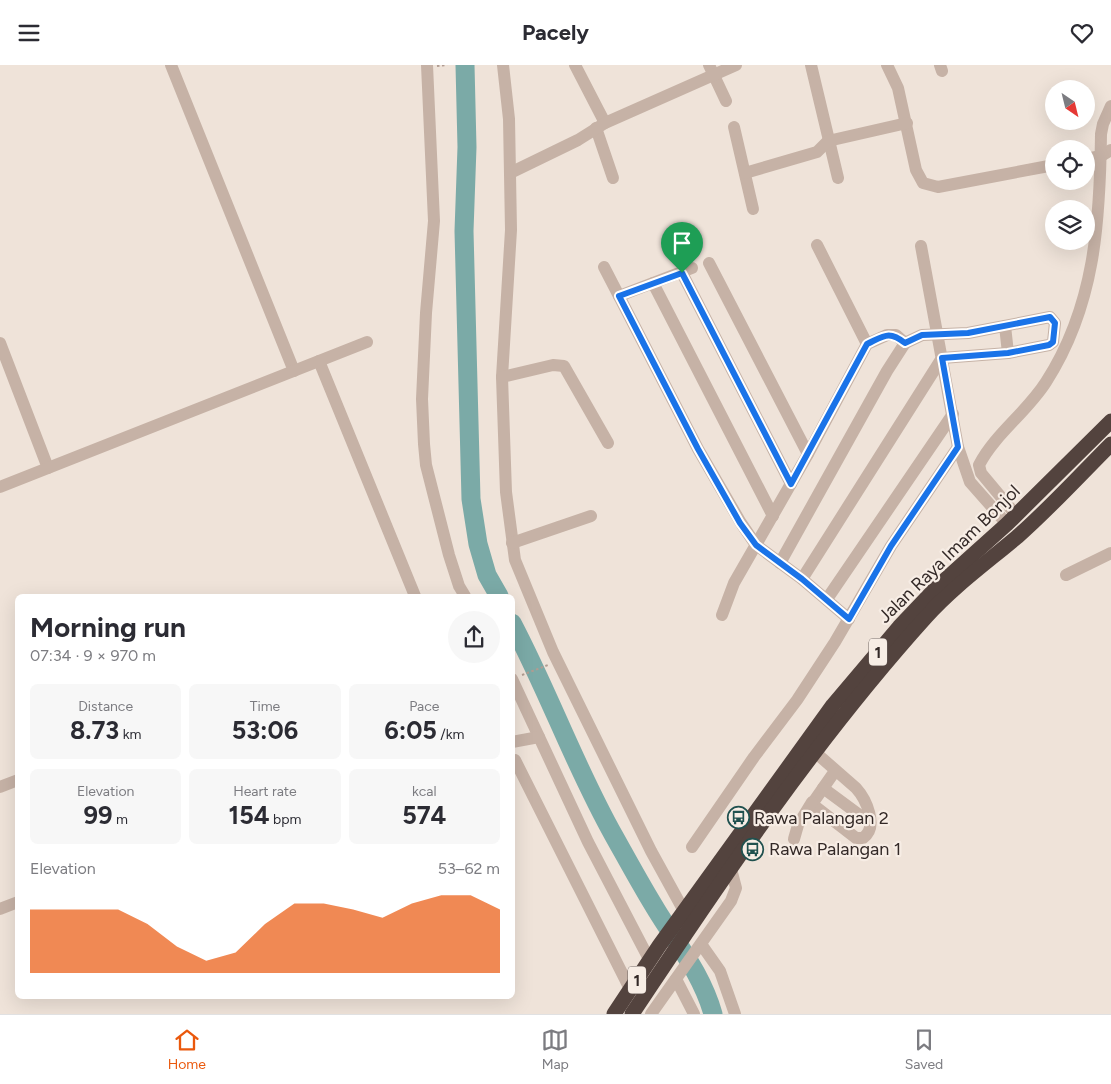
<!DOCTYPE html>
<html lang="en">
<head>
<meta charset="utf-8">
<style>
	:root { --surface:#fff; --page:#f7f7f7; --text:#2b2b33; --muted:#7c7c81; --line:#e1e1e2; --accent:#ea580c }
	body { margin:0; font-family:Figtree,sans-serif; background:var(--page); color:var(--text); height:100vh; display:flex; flex-direction:column; font-size:19px; white-space:nowrap }
	* { box-sizing:border-box; margin:0 }
	p { font-size:16px; color:var(--muted) }
	.icon { flex:none; width:28px; height:28px; fill:none; stroke:currentColor; stroke-width:2; stroke-linecap:round; stroke-linejoin:round }
	.map { position:relative; flex:1; overflow:hidden }
	.side { position:absolute; left:15px; top:529px; width:500px; height:405px; display:flex; flex-direction:column; background:var(--surface); border-radius:8px; box-shadow:0 5px 20px #0002 }
	.side>* { flex:none }
	.needle { width:32px; rotate:145deg }
	.fabs { position:absolute; left:1045px; top:15px; display:grid; gap:10px }
	.fabs a { display:grid; place-items:center; width:50px; height:50px; border-radius:50%; background:var(--surface); box-shadow:0 5px 20px #0002; font-size:25px }
	.pin { position:absolute; display:grid; place-items:center; width:42px; height:42px; color:#fff; margin:-51px -21px; border-radius:50% 50% 50% 0; rotate:-45deg; box-shadow:0 0 5px #0007 }
	.pin .icon { rotate:45deg }
	.round { display:grid; place-items:center; flex:none; width:52px; height:52px; border-radius:26px; background:var(--page) }
	.headline { display:flex; align-items:center; justify-content:space-between; height:85px; padding:0 15px }
	h1 { font-size:28px; font-weight:700; line-height:38px }
	.stats { display:grid; grid-template-columns:repeat(3,1fr); gap:8px; height:85px; padding:5px 15px }
	.stats div { display:grid; align-content:center; border-radius:8px; background:var(--page); text-align:center }
	.stats b { font-size:25px; font-weight:700 }
	.stats small { font-size:14px; font-weight:400 }
	.stats p { font-size:14px }
	.chart { height:140px; padding:10px 15px }
	.chart p { display:flex; justify-content:space-between }
	.chart svg { width:100%; height:90px; margin-top:5px; fill:var(--accent); opacity:.7 }
	header { display:flex; justify-content:space-between; align-items:center; height:65px; padding:0 15px; background:var(--surface); font-size:22px; font-weight:700 }
	.menu { display:flex; justify-content:space-around; align-items:center; height:70px; border-top:1px solid var(--line); background:var(--surface); font-size:14px; color:var(--muted) }
	.menu a { display:grid; justify-items:center; gap:2px }
	.menu .on { color:var(--accent) }
	.map>svg:first-child { display:block }
	.lines { fill:none; stroke-linecap:round; stroke-linejoin:round }
	.river { stroke:#7baaa7; stroke-width:19 }
	.path { stroke:#b19c91; stroke-width:2; stroke-dasharray:2.5 2.5; stroke-linecap:butt }
	.minor { stroke:#c6b2a6; stroke-width:12 }
	.highway { stroke:#53433e; stroke-width:15 }
	.route-casing { stroke:#fff; stroke-width:10 }
	.route { stroke:#1a73e8; stroke-width:6 }
	.labels { text-anchor:middle; dominant-baseline:central; stroke-width:4.5; stroke-linejoin:round; paint-order:stroke }
	.shield { fill:#f7ede5; stroke:#6e6460; stroke-width:1 }
	.shield-label { font-size:16px; font-weight:bold; fill:#332927 }
	.street-label { font-size:18px; fill:#332927; stroke:#f7ede5 }
	.poi-label { font-size:18px; fill:#332927; stroke:#f7ede5; text-anchor:start }
</style>
</head>
<body>
<header><svg class="icon" aria-label="menu" viewBox="0 0 24 24"><path d="M4 6h16M4 12h16M4 18h16"/></svg>Pacely<svg class="icon" aria-label="heart" viewBox="0 0 24 24"><path d="M12 20l-8-8c-3-5 5-10 8-4 3-6 11-1 8 4z"/></svg></header>
<div class="map">
<svg width="1111" height="949" viewBox="0 0 1111 949">
	<rect width="100%" height="100%" fill="#efe3d9"/>
	<g class="lines">
		<g class="river">
			<polyline points="465,0 467,82 464,166 471,434 478,479 487,510 499,531"/>
			<path d="M512 558C549 628 575 702 614 771 628 796 642 822 657 846 678 880 702 910 713 949"/>
		</g>
		<g class="path">
			<polyline points="437,1 447,0"/>
			<polyline points="522,610 548,600"/>
		</g>
		<g class="minor">
			<polyline points="171,0 294,306"/>
			<polyline points="427,0 434,156 426,248 422,334 424,379 426,400 449,490 459,521 465,531"/>
			<polyline points="503,0 509,54 511,165 502,312 506,427 515,495 553,587 651,786 684,846"/>
			<polyline points="575,0 605,58"/>
			<polyline points="709,0 726,36"/>
			<polyline points="811,0 838,113"/>
			<polyline points="887,0 898,23 916,105 923,118 938,122 1054,100"/>
			<polyline points="940,0 942,6"/>
			<polyline points="734,62 753,144"/>
			<polyline points="596,63 613,113"/>
			<polyline points="1086,94 1101,91 1111,85"/>
			<polyline points="510,108 578,75 605,58 736,0"/>
			<polyline points="745,108 817,87 828,76 907,58"/>
			<polyline points="817,180 867,279"/>
			<polyline points="921,181 958,382 970,417 1007,459"/>
			<polyline points="709,198 808,389"/>
			<polyline points="604,202 698,384 741,458 756,480 802,514 849,554"/>
			<polyline points="682,208 791,419"/>
			<polyline points="653,218 773,451"/>
			<polyline points="619,231 692,203"/>
			<polyline points="1005,261 1008,288"/>
			<polyline points="0,278 48,403"/>
			<polyline points="319,296 415,531"/>
			<polyline points="502,312 553,300 564,301 608,378"/>
			<polyline points="0,422 367,277"/>
			<path d="M1016 450 981 408 979 400C995 369 1027 347 1046 317 1095 241 1100 157 1101 69L1103 59 1111 41"/>
			<polyline points="512,478 591,451"/>
			<polyline points="1066,510 1111,488"/>
			<polyline points="802,514 942,293 1008,288 1049,280 1053,277 1055,258 1050,252 968,268 922,270 905,278"/>
			<polyline points="827,534 953,349"/>
			<polyline points="722,550 734,518 808,389 867,279 887,270 896,270 905,278 887,306 780,498"/>
			<polyline points="512,614 588,777 650,896"/>
			<polyline points="512,677 539,672"/>
			<path d="M816 688 856 723C866 734 879 762 863 773H856L812 739 835 706"/>
			<polyline points="515,695 630,924"/>
			<polyline points="0,722 18,715"/>
			<polyline points="823,723 869,757"/>
			<polyline points="794,774 798,760 812,737"/>
			<polyline points="692,782 754,692 797,635 835,577 891,481 958,382"/>
			<polyline points="0,844 18,837"/>
			<polyline points="701,879 720,906 735,949"/>
			<polyline points="676,914 694,949"/>
			<polyline points="651,949 731,836 736,823 731,804"/>
		</g>
		<g class="highway">
			<polyline points="614,949 659,881 833,640 899,562 938,521 1007,459 1111,356"/>
			<path d="M632 949C723 812 816 674 926 552 953 522 986 498 1017 472 1050 443 1080 410 1111 379"/>
		</g>
	</g>
	<g class="lines">
		<defs>
			<path id="route" d="M682 208 791 419 867 279C884 271 889 265 905 278L922 270 968 268 1050 252 1055 258 1053 277 1049 280 1008 288 942 293 958 382 891 481 849 554 802 514 756 480 740 458 698 384 619 231Z"/>
		</defs>
		<use href="#route" class="route-casing"/>
		<use href="#route" class="route"/>
	</g>
	<defs>
		<symbol id="bus-ring" viewBox="-11 -11 22 22"><circle r="9.5" fill="#f7ede5" stroke="#20514f" stroke-width="1.5"/><path d="M-5-6H5V4H4V6H2V4H-2V6H-4V4H-5ZM-3.5-4V0h7V-4ZM-3.5 1.2v1.5H-2V1.2ZM2 1.2v1.5H3.5V1.2Z" fill="#20514f"/></symbol>
	</defs>
	<g fill-rule="evenodd">
		<use href="#bus-ring" x="726" y="740" width="25" height="25"/>
		<use href="#bus-ring" x="740" y="772" width="25" height="25"/>
	</g>
	<g class="labels">
		<g class="shield">
			<rect x="869" y="573.5" width="18" height="27" rx="4"/>
			<rect x="628" y="901.5" width="18" height="27" rx="4"/>
		</g>
		<g class="shield-label">
			<text x="878" y="587">1</text>
			<text x="637" y="915">1</text>
		</g>
		<g class="street-label">
			<text transform="translate(949 489) rotate(-44)">Jalan Raya Imam Bonjol</text>
		</g>
		<g class="poi-label">
			<text x="754" y="753">Rawa Palangan 2</text>
			<text x="769" y="784">Rawa Palangan 1</text>
		</g>
	</g>
</svg>
<div class="fabs">
<a><svg class="needle" viewBox="-14 -14 28 28"><path d="M0-13l5 13h-10z" fill="#e53935"/><path d="M0 13l5-13h-10z" fill="#7c7c81"/></svg></a>
<a><svg class="icon" aria-label="locate" viewBox="0 0 24 24"><circle cx="12" cy="12" r="6"/><path d="M12 2v4M12 18v4M2 12h4M18 12h4"/></svg></a>
<a><svg class="icon" aria-label="layers" viewBox="0 0 24 24"><path d="M12 4l9 5-9 5-9-5zM3 14l9 5 9-5"/></svg></a>
</div>
<div class="pin" style="left:682px;top:208px;background:#1e9e55"><svg class="icon" aria-label="arrive" viewBox="0 0 24 24"><path d="M6 21V4h12l-3 4 3 4H6"/></svg></div>
<section class="side">
<div class="headline"><div><h1>Morning run</h1><p>07:34 · 9 × 970 m</p></div><a class="round"><svg class="icon" aria-label="share" viewBox="0 0 24 24"><path d="M12 15V3M7 8l5-5 5 5M5 13v7h14v-7"/></svg></a></div>
<div class="stats">
<div><p>Distance</p><b>8.73<small> km</small></b></div>
<div><p>Time</p><b>53:06</b></div>
<div><p>Pace</p><b>6:05<small> /km</small></b></div>
</div>
<div class="stats">
<div><p>Elevation</p><b>99<small> m</small></b></div>
<div><p>Heart rate</p><b>154<small> bpm</small></b></div>
<div><p>kcal</p><b>574</b></div>
</div>
<div class="chart"><p><span>Elevation</span>53–62 m</p>
<svg viewBox="0 0 160 44" preserveAspectRatio="none"><path d="M0 44V13L10 13L20 13L30 13L40 20L50 31L60 38L70 34L80 20L90 10L100 10L110 13L120 17L130 10L140 6L150 6L160 13V44z"/></svg>
</div>
</section>
</div>
<nav class="menu">
<a class="on"><svg class="icon" aria-label="home" viewBox="0 0 24 24"><path d="M3 11l9-7 9 7M6 9v11h12V9"/></svg>Home</a>
<a><svg class="icon" aria-label="map" viewBox="0 0 24 24"><path d="M3 6l6-2 6 2 6-2v14l-6 2-6-2-6 2zM9 4v14M15 6v14"/></svg>Map</a>
<a><svg class="icon" aria-label="saved" viewBox="0 0 24 24"><path d="M7 4h10v16l-5-4-5 4z"/></svg>Saved</a>
</nav>
</body>
</html>
